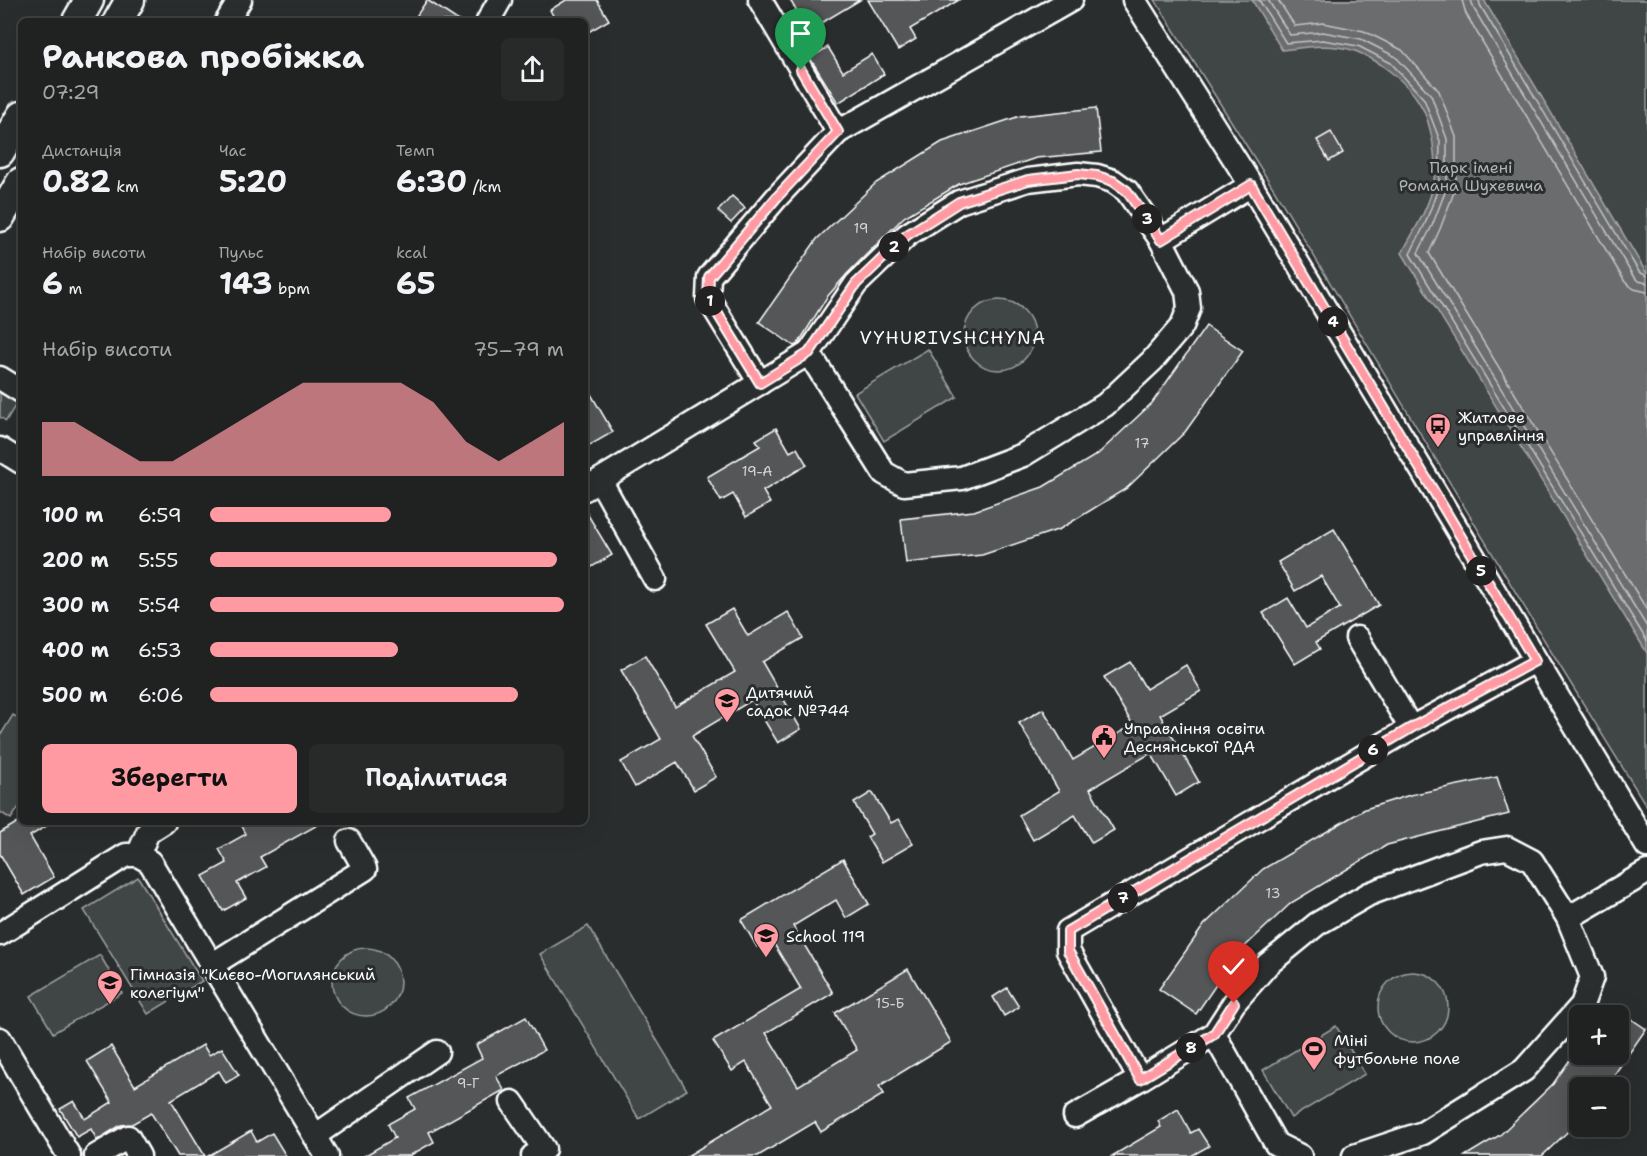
<!DOCTYPE html>
<html lang="uk">
<head>
<meta charset="utf-8">
<style>
	:root { --surface:#202222; --page:#282a2a; --text:#f1f3f6; --muted:#a2a4a5; --line:#3d3f40; --accent:#ff9aa2 }
	body { margin:0; font-family:"Shantell Sans",sans-serif; background:var(--page); color:var(--text); height:100vh; display:flex; flex-direction:column; font-size:22px; white-space:nowrap }
	* { box-sizing:border-box; margin:0 }
	p { font-size:20px; color:var(--muted) }
	.icon { flex:none; width:33px; height:33px; fill:none; stroke:currentColor; stroke-width:2; stroke-linecap:round; stroke-linejoin:round }
	.map { position:relative; flex:1; overflow:hidden }
	.drawer { position:absolute; left:18px; top:18px; width:570px; height:807px; display:flex; flex-direction:column; background:var(--surface); border-radius:9px; box-shadow:0 6px 24px #0002,0 0 0 2px var(--line) }
	.drawer>* { flex:none }
	.fabs { position:absolute; left:1569px; top:1005px; display:grid; gap:12px }
	.fabs a { display:grid; place-items:center; width:60px; height:60px; border-radius:9px; background:var(--surface); box-shadow:0 6px 24px #0002,0 0 0 2px var(--line); font-size:30px }
	.pin { position:absolute; display:grid; place-items:center; width:51px; height:51px; color:#fff; margin:-62px -26px; border-radius:50% 50% 50% 0; rotate:-45deg; box-shadow:0 0 6px #0007 }
	.pin .icon { rotate:45deg }
	.km { position:absolute; width:30px; height:30px; margin:-15px; border-radius:50%; background:#222; color:#fff; font-size:16px; line-height:30px; text-align:center }
	.round { display:grid; place-items:center; flex:none; width:63px; height:63px; border-radius:9px; background:var(--page) }
	.headline { display:flex; align-items:center; justify-content:space-between; height:102px; padding:0 24px }
	h1 { font-size:33px; font-weight:700; line-height:45px }
	.metrics { display:grid; grid-template-columns:repeat(3,1fr); gap:9px; height:102px; padding:6px 24px }
	.metrics div { display:grid; align-content:center }
	.metrics b { font-size:30px; font-weight:700 }
	.metrics small { font-size:16px; font-weight:400 }
	.metrics p { font-size:16px }
	.chart { height:168px; padding:12px 24px }
	.chart p { display:flex; justify-content:space-between }
	.chart svg { width:100%; height:108px; margin-top:6px; fill:var(--accent); opacity:.7 }
	.action { display:flex; gap:12px; margin-top:auto; padding:12px 24px }
	.action a { flex:1; height:69px; border-radius:9px; background:var(--accent); color:#111; font-size:24px; font-weight:700; line-height:69px; text-align:center }
	.action a+a { background:var(--page); color:var(--text) }
	ul { padding:0 24px; list-style:none; font-size:20px }
	li { display:grid; grid-template-columns:96px 72px 1fr; align-items:center; height:45px }
	li i { height:15px; border-radius:8px; background:var(--accent) }
	.map>svg:first-child { display:block }
	.green { fill:#414445; stroke:#a0a2a2; stroke-width:1.5 }
	.water { fill:#6a6c6d; stroke:#a6a7a7; stroke-width:1.5 }
	.lines { fill:none; stroke-linecap:round; stroke-linejoin:round }
	.shore { stroke:#c3c4c5; stroke-width:1.5 }
	.building { fill:#555758; stroke:#fff; stroke-width:1.5 }
	.minor-casing { stroke:#fff; stroke-width:27 }
	.major-casing { stroke:#fff; stroke-width:33 }
	.minor { stroke:#2a2d2e; stroke-width:22 }
	.major { stroke:#2a2d2e; stroke-width:28 }
	.route-casing { stroke:#fff; stroke-width:12 }
	.route { stroke:#ff9aa2; stroke-width:8 }
	.labels { text-anchor:middle; dominant-baseline:central; stroke-width:6; stroke-linejoin:round; paint-order:stroke }
	.number-label { font-size:14px; fill:#d4d5d5 }
	.park-label { font-size:16px; fill:#b3b4b5; stroke:#2a2d2e }
	.poi-label { font-size:16px; fill:#fff; stroke:#2a2d2e; text-anchor:start }
	.neighbourhood-label { font-size:18px; letter-spacing:1.5px; fill:#fff; stroke:#2a2d2e }
</style>
</head>
<body>
<div class="map">
<svg width="1647" height="1156" viewBox="0 0 1647 1156">
	<rect width="100%" height="100%" fill="#2a2d2e"/>
	<filter id="ink" filterUnits="userSpaceOnUse"><feTurbulence type="fractalNoise" baseFrequency=".0167" numOctaves="2"/><feDisplacementMap in="SourceGraphic" scale="12" xChannelSelector="R" yChannelSelector="G"/><feConvolveMatrix kernelMatrix="1 2 1 2 8 2 1 2 1" color-interpolation-filters="sRGB"/></filter>
	<g filter="url(#ink)">
		<g class="green">
			<polygon points="1155,0 1647,0 1647,807 1555,658 1275,191"/>
			<circle cx="999" cy="335" r="35"/>
			<polygon points="928,349 957,397 884,441 855,393"/>
			<polygon points="0,383 21,396 6,421 0,417"/>
			<polygon points="13,715 21,720 21,804 11,819 0,812 0,736"/>
			<polygon points="138,877 202,981 148,1014 84,910"/>
			<polygon points="588,926 687,1090 639,1119 540,954"/>
			<circle cx="366" cy="982" r="34"/>
			<polygon points="100,955 122,993 53,1033 31,996"/>
			<circle cx="1413" cy="1007" r="35"/>
			<polygon points="1336,1026 1365,1074 1291,1118 1263,1070"/>
		</g>
		<path class="water" d="M1252 0H1484L1647 274V653L1402 253C1413 232 1428 210 1433 186 1438 163 1432 122 1419 102 1407 82 1377 59 1355 51 1331 43 1307 47 1282 50Z"/>
		<g class="lines">
			<g class="shore">
				<polyline points="1259,0 1286,43 1323,40 1358,46 1391,63 1424,99 1440,141 1439,186 1425,224 1410,254 1647,641"/>
				<polyline points="1268,0 1290,35 1323,32 1361,39 1396,57 1431,95 1447,139 1447,187 1432,226 1418,253 1647,627"/>
				<polyline points="1278,0 1295,26 1323,23 1364,31 1402,50 1439,91 1456,137 1456,187 1440,229 1429,253 1647,610"/>
				<polyline points="1462,0 1466,14 1625,282 1634,289 1647,292"/>
				<polyline points="1471,0 1474,9 1633,276 1638,281 1647,283"/>
				<polyline points="1479,0 1480,5 1639,272 1647,276"/>
			</g>
		</g>
		<g class="building">
			<polygon points="427,0 459,21 413,21"/>
			<polygon points="566,0 597,0 609,20 585,34 585,21 556,21 550,10"/>
			<polygon points="790,0 860,0 808,31"/>
			<polygon points="868,0 959,0 910,29 916,39 898,50"/>
			<polygon points="828,47 843,72 872,54 884,74 838,103 810,58"/>
			<polygon points="1096,108 1101,152 1036,158 959,184 904,217 847,274 827,297 798,344 794,346 759,322 817,239 876,183 942,142 1020,116"/>
			<polygon points="1331,132 1343,153 1329,161 1317,140"/>
			<polygon points="732,196 745,208 731,223 718,211"/>
			<polygon points="1206,326 1243,351 1185,432 1127,488 1060,529 982,555 906,563 901,519 974,511 1043,487 1098,454 1152,403"/>
			<polygon points="585,384 613,432 585,448"/>
			<polygon points="776,428 790,452 797,448 807,465 763,491 770,503 746,517 733,494 721,501 707,477 760,446 756,440"/>
			<polygon points="585,510 612,555 585,571"/>
			<polygon points="1334,529 1379,605 1316,642 1320,649 1295,664 1263,613 1288,598 1306,628 1340,608 1321,576 1295,591 1278,562"/>
			<polygon points="732,609 748,636 788,612 803,638 762,662 801,729 778,743 752,700 692,736 716,777 694,790 677,762 635,787 621,762 661,739 621,670 645,656 675,707 735,672 706,624"/>
			<polygon points="1130,662 1146,689 1186,665 1201,691 1160,715 1199,782 1176,796 1151,753 1090,789 1114,830 1092,843 1075,815 1033,840 1019,815 1059,791 1019,723 1043,709 1073,760 1133,725 1104,677"/>
			<polygon points="1497,777 1509,814 1387,845 1291,903 1237,954 1196,1014 1159,989 1204,925 1263,869 1365,809 1410,795"/>
			<polygon points="872,792 891,823 899,819 913,844 882,862 867,837 872,834 854,803"/>
			<polygon points="18,822 53,822 30,836 54,877 24,895 0,854 0,833"/>
			<polygon points="240,822 323,822 260,857 266,867 237,883 246,898 223,911 203,876 227,863 219,849 246,834"/>
			<polygon points="843,859 869,904 846,918 836,900 793,926 833,993 766,1033 798,1086 857,1050 835,1013 908,969 951,1042 879,1086 884,1094 821,1132 815,1122 758,1156 687,1156 772,1105 746,1062 732,1071 713,1041 801,989 771,939 757,947 741,920"/>
			<polygon points="1007,988 1019,1007 1004,1016 993,997"/>
			<polygon points="1618,1010 1646,1029 1605,1088 1580,1088 1580,1120 1542,1156 1465,1156 1500,1135 1553,1084 1574,1054 1618,1054"/>
			<polygon points="526,1017 544,1050 496,1076 504,1090 429,1132 434,1142 409,1156 364,1156 395,1138 388,1124 415,1109 409,1098 482,1058 476,1045"/>
			<polygon points="203,1045 209,1055 222,1048 239,1075 226,1083 219,1071 171,1100 205,1156 178,1156 151,1113 132,1124 121,1125 97,1140 91,1129 77,1137 60,1109 74,1101 85,1119 112,1102 87,1061 111,1046 135,1086"/>
			<polygon points="1178,1109 1191,1133 1198,1129 1209,1146 1191,1156 1112,1156 1161,1127 1158,1121"/>
			<polygon points="251,1131 257,1142 272,1133 286,1156 208,1156"/>
		</g>
		<g class="lines">
			<defs>
				<g id="minor">
					<polyline points="760,0 838,132"/>
					<polyline points="1134,0 1251,185 1647,846"/>
					<polyline points="227,21 240,0"/>
					<polyline points="488,21 500,0"/>
					<polyline points="809,353 856,284 907,235 959,202 1028,180 1078,174 1097,176 1113,181 1127,191 1161,240"/>
					<polyline points="0,378 21,391"/>
					<polyline points="760,383 708,298 709,277 777,197 838,132 1071,0"/>
					<polyline points="0,449 21,462"/>
					<polyline points="600,480 655,579"/>
					<polyline points="585,489 809,353 884,473 904,484 962,478 1023,455 1105,405 1152,361 1182,326 1189,308 1187,291 1161,240 1251,185"/>
					<polyline points="1357,638 1411,728"/>
					<polyline points="138,855 148,832 164,822"/>
					<polyline points="1568,918 1647,872"/>
					<polyline points="0,934 126,855 138,855 150,862 327,1156"/>
					<polyline points="213,964 365,869 349,841"/>
					<polyline points="1214,1034 1276,1144 1300,1156"/>
					<polyline points="0,1039 69,1156"/>
					<polyline points="512,1102 544,1149 533,1156"/>
					<polyline points="1075,1116 1140,1079"/>
					<polyline points="315,1136 437,1052"/>
					<polyline points="96,1156 128,1137 139,1156"/>
					<polyline points="1354,1156 1423,1133 1524,1070 1582,1005 1592,977 1568,918 1532,861 1507,848 1481,852 1369,894 1317,924 1268,964 1234,1003 1214,1034 1140,1079 1068,951 1068,931 1411,728 1535,661"/>
				</g>
				<g id="major">
					<polyline points="77,21 89,0"/>
					<polyline points="118,21 130,0"/>
					<polyline points="0,152 21,116"/>
					<polyline points="0,217 21,182"/>
				</g>
			</defs>
			<use href="#minor" class="minor-casing"/>
			<use href="#major" class="major-casing"/>
			<use href="#minor" class="minor"/>
			<use href="#major" class="major"/>
		</g>
	</g>
	<g class="lines" filter="url(#ink)">
		<defs>
			<polyline id="route" points="801,70 838,132 777,197 709,277 708,298 760,383 809,353 856,284 907,235 959,202 1028,180 1078,174 1097,176 1113,181 1127,191 1161,240 1251,185 1535,661 1411,728 1068,931 1068,951 1140,1079 1214,1034 1234,1003"/>
		</defs>
		<use href="#route" class="route-casing"/>
		<use href="#route" class="route"/>
	</g>
	<defs>
		<symbol id="bus-pin" viewBox="-11 -11 22 30"><path d="M0 17L-7.5 6A9.5 9.5 0 1 1 7.5 6Z" fill="#ff9aa2" stroke="#2a2d2e"/><path d="M-5-6H5V4H4V6H2V4H-2V6H-4V4H-5ZM-3.5-4V0h7V-4ZM-3.5 1.2v1.5H-2V1.2ZM2 1.2v1.5H3.5V1.2Z" fill="#111"/></symbol>
		<symbol id="school-pin" viewBox="-11 -11 22 30"><path d="M0 17L-7.5 6A9.5 9.5 0 1 1 7.5 6Z" fill="#ff9aa2" stroke="#2a2d2e"/><path d="M0-5L7-2L0 1L-7-2ZM-4 1L0 2.5L4 1V4Q0 6-4 4Z" fill="#111"/></symbol>
		<symbol id="civic-pin" viewBox="-11 -11 22 30"><path d="M0 17L-7.5 6A9.5 9.5 0 1 1 7.5 6Z" fill="#ff9aa2" stroke="#2a2d2e"/><path d="M-.6-6.5H3V-4.5H.6V-3L4-1V1h2V6H-6V1h2V-1L-.6-3ZM-1.2 2.5V6h2.4V2.5Z" fill="#111"/></symbol>
		<symbol id="stadium-pin" viewBox="-11 -11 22 30"><path d="M0 17L-7.5 6A9.5 9.5 0 1 1 7.5 6Z" fill="#ff9aa2" stroke="#2a2d2e"/><path d="M0-5a6.5 5 0 1 0 0 10a6.5 5 0 1 0 0-10ZM-3.5-1.8h7v3.6h-7Z" fill="#111"/></symbol>
	</defs>
	<g fill-rule="evenodd">
		<use href="#bus-pin" x="1423" y="411" width="30" height="40"/>
		<use href="#school-pin" x="712" y="686" width="30" height="40"/>
		<use href="#civic-pin" x="1089" y="722" width="30" height="40"/>
		<use href="#school-pin" x="751" y="921" width="30" height="40"/>
		<use href="#school-pin" x="95" y="968" width="30" height="40"/>
		<use href="#stadium-pin" x="1299" y="1034" width="30" height="40"/>
	</g>
	<g class="labels">
		<g class="number-label">
			<text x="861" y="228">19</text>
			<text x="1142" y="443">17</text>
			<text x="757" y="471">19-А</text>
			<text x="1273" y="893">13</text>
			<text x="890" y="1003">15-Б</text>
			<text x="468" y="1083">9-Г</text>
		</g>
		<g class="park-label">
			<text x="1471" y="167">Парк імені<tspan x="1471" dy="18">Романа Шухевича</tspan></text>
		</g>
		<g class="poi-label">
			<text x="1458" y="417">Житлове<tspan x="1458" dy="18">управління</tspan></text>
			<text x="746" y="692">Дитячий<tspan x="746" dy="18">садок №744</tspan></text>
			<text x="1124" y="728">Управління освіти<tspan x="1124" dy="18">Деснянської РДА</tspan></text>
			<text x="786" y="936">School 119</text>
			<text x="130" y="974">Гімназія "Києво-Могилянський<tspan x="130" dy="18">колегіум"</tspan></text>
			<text x="1334" y="1040">Міні<tspan x="1334" dy="18">футбольне поле</tspan></text>
		</g>
		<g class="neighbourhood-label">
			<text x="953" y="338">VYHURIVSHCHYNA</text>
		</g>
	</g>
</svg>
<div class="fabs">
<a>+</a>
<a>−</a>
</div>
<div class="pin" style="left:801px;top:70px;background:#1e9e55"><svg class="icon" aria-label="arrive" viewBox="0 0 24 24"><path d="M6 21V4h12l-3 4 3 4H6"/></svg></div>
<div class="pin" style="left:1234px;top:1003px;background:#d93025"><svg class="icon" aria-label="check" viewBox="0 0 24 24"><path d="M5 12l5 5 9-10"/></svg></div>
<b class="km" style="left:710px;top:301px">1</b>
<b class="km" style="left:894px;top:247px">2</b>
<b class="km" style="left:1147px;top:219px">3</b>
<b class="km" style="left:1333px;top:322px">4</b>
<b class="km" style="left:1481px;top:571px">5</b>
<b class="km" style="left:1373px;top:750px">6</b>
<b class="km" style="left:1123px;top:898px">7</b>
<b class="km" style="left:1191px;top:1048px">8</b>
<section class="drawer">
<div class="headline"><div><h1>Ранкова пробіжка</h1><p>07:29</p></div><a class="round"><svg class="icon" aria-label="share" viewBox="0 0 24 24"><path d="M12 15V3M7 8l5-5 5 5M5 13v7h14v-7"/></svg></a></div>
<div class="metrics">
<div><p>Дистанція</p><b>0.82<small> km</small></b></div>
<div><p>Час</p><b>5:20</b></div>
<div><p>Темп</p><b>6:30<small> /km</small></b></div>
</div>
<div class="metrics">
<div><p>Набір висоти</p><b>6<small> m</small></b></div>
<div><p>Пульс</p><b>143<small> bpm</small></b></div>
<div><p>kcal</p><b>65</b></div>
</div>
<div class="chart"><p><span>Набір висоти</span>75–79 m</p>
<svg viewBox="0 0 160 44" preserveAspectRatio="none"><path d="M0 44V22L10 22L20 30L30 38L40 38L50 30L60 22L70 14L80 6L90 6L100 6L110 6L120 14L130 30L140 38L150 30L160 22V44z"/></svg>
</div>
<ul>
<li><b>100 m</b>6:59<i style="width:51%"></i></li>
<li><b>200 m</b>5:55<i style="width:98%"></i></li>
<li><b>300 m</b>5:54<i style="width:100%"></i></li>
<li><b>400 m</b>6:53<i style="width:53%"></i></li>
<li><b>500 m</b>6:06<i style="width:87%"></i></li>
</ul>
<div class="action"><a>Зберегти</a><a>Поділитися</a></div>
</section>
</div>
</body>
</html>
